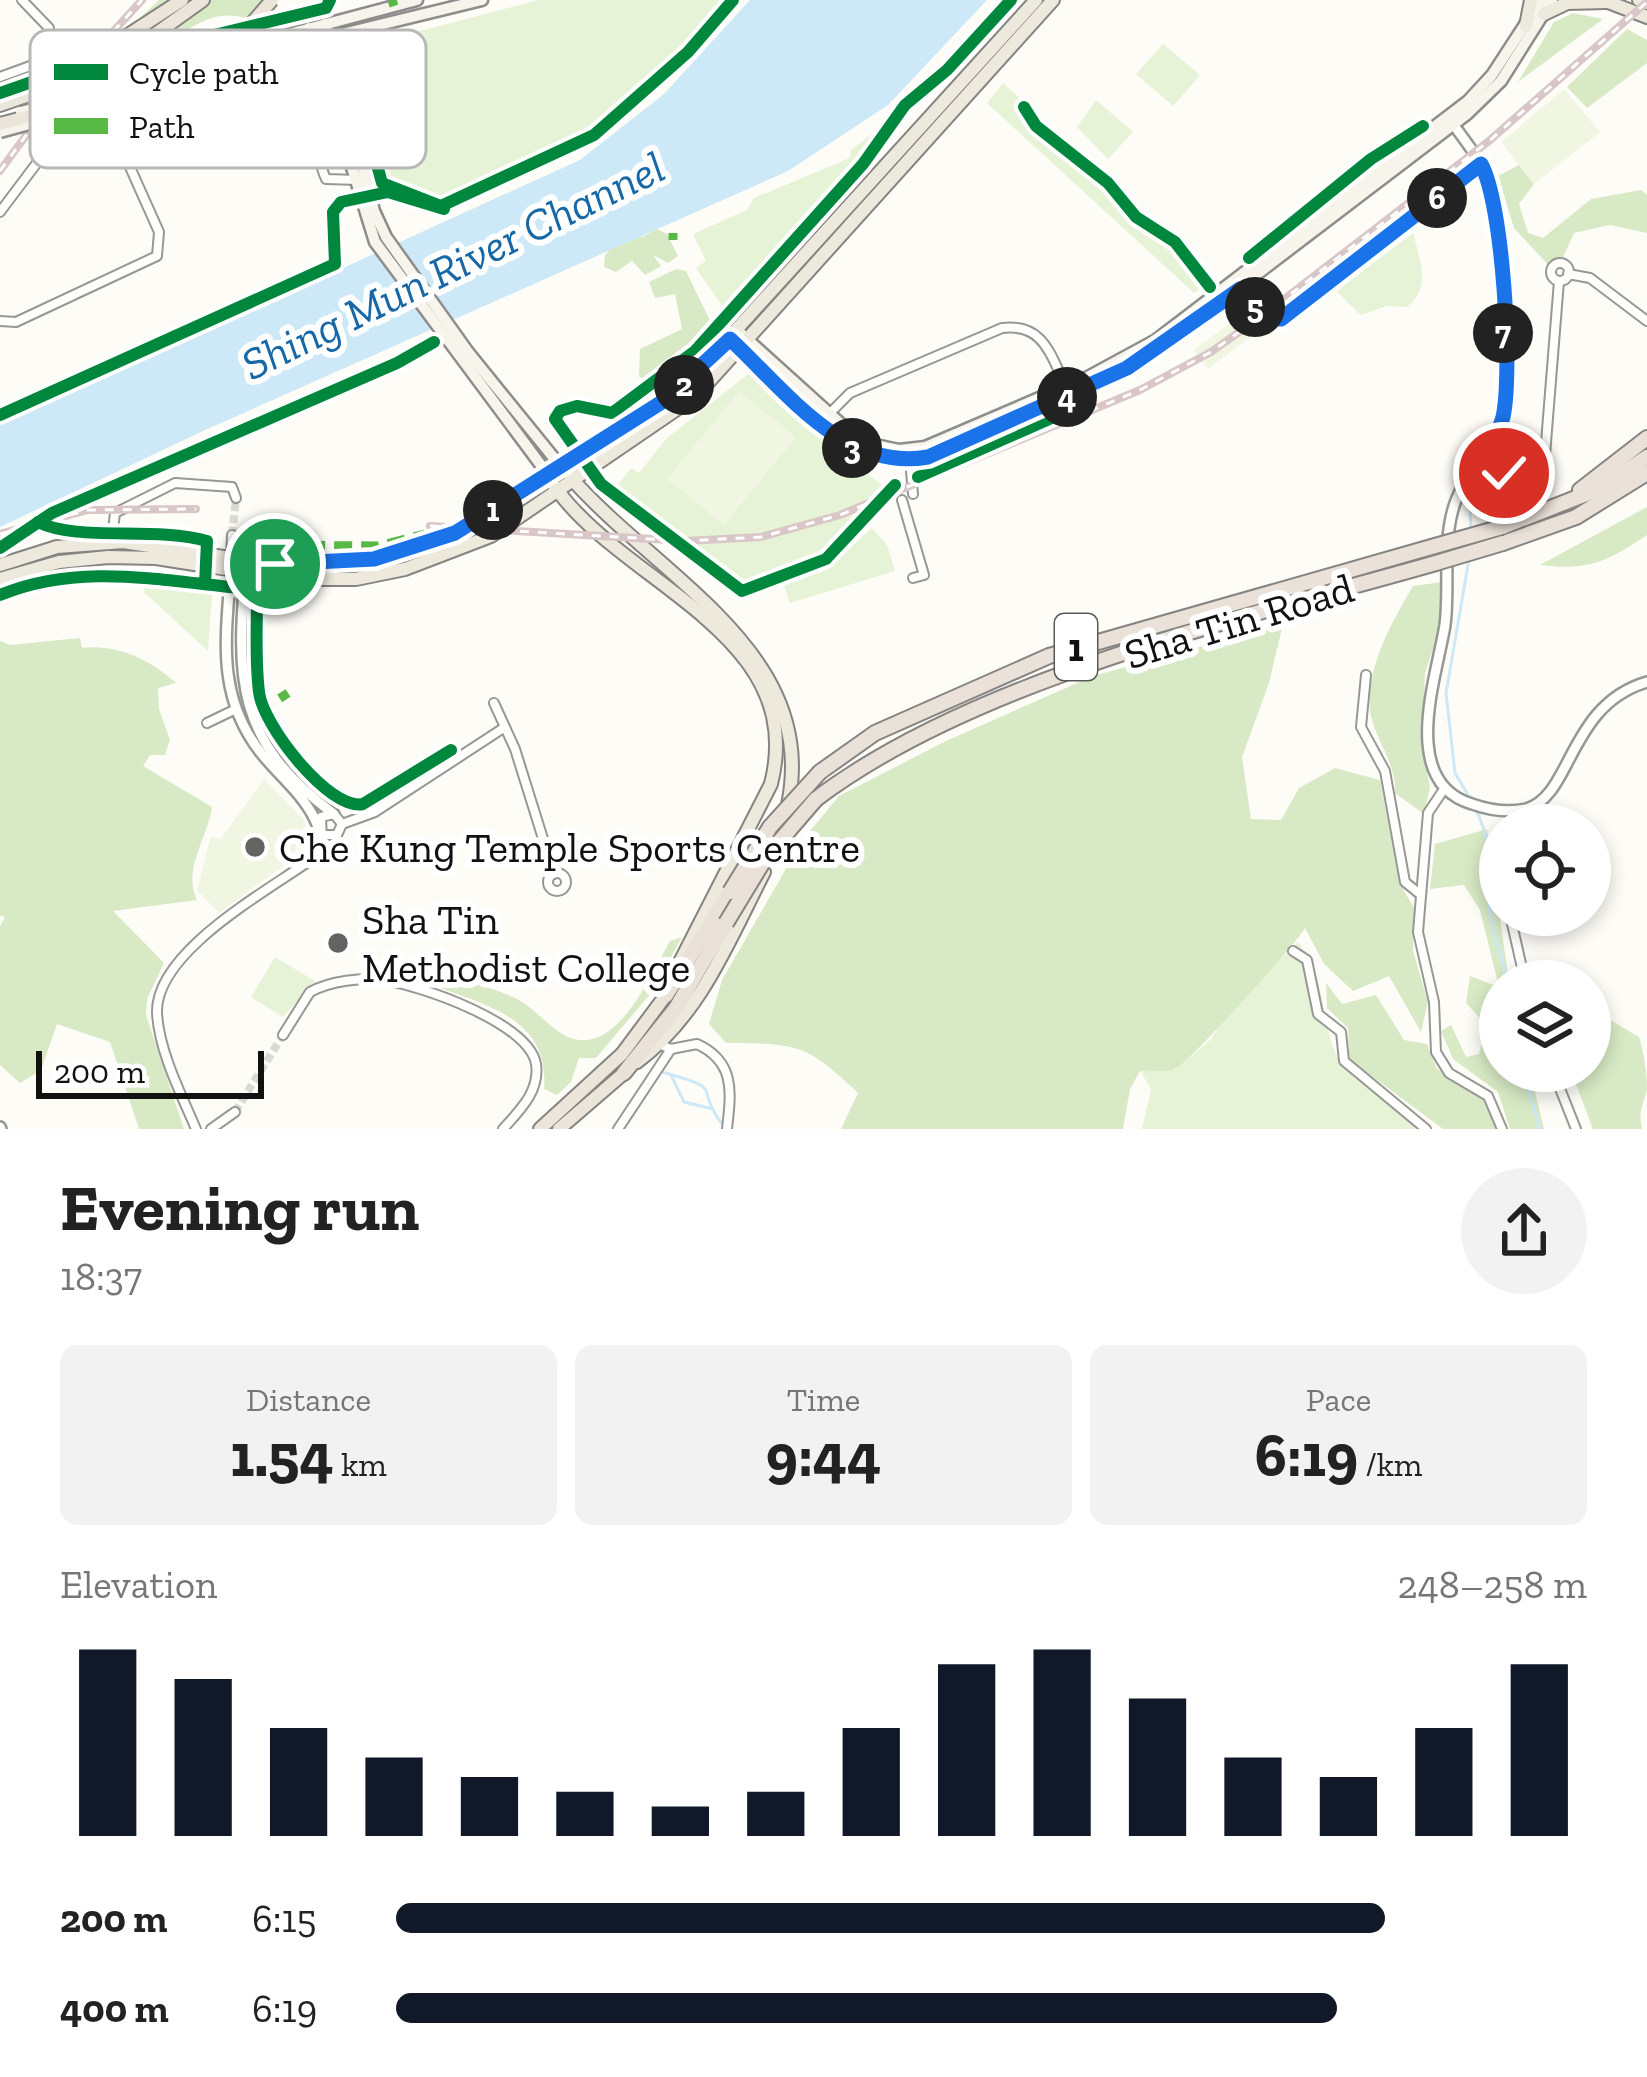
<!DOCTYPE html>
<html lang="en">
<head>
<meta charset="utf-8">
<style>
	:root { --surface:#fff; --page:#f2f2f2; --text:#222; --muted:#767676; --accent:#111827 }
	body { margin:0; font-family:"Zilla Slab",serif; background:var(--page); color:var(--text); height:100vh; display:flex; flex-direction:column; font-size:45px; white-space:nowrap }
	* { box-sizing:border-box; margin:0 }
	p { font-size:39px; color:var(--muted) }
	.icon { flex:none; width:66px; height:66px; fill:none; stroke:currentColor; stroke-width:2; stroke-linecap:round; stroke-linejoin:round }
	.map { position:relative; height:1129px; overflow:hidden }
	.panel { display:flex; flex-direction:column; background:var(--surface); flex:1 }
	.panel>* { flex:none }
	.buttons { position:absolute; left:1479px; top:804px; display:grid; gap:24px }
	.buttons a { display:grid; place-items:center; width:132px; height:132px; border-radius:50%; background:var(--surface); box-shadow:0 6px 18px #0003; font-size:60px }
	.scale { position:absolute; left:36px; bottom:30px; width:228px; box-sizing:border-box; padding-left:12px; border:6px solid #111; border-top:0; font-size:33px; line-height:42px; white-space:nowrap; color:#111; -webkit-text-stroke:9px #fff; paint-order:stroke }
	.pin { position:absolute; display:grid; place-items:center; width:102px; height:102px; color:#fff; margin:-51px; border:6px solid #fff; border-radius:50%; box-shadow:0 3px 12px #0007 }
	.km { position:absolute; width:60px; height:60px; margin:-30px; border-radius:50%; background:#222; color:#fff; font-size:33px; line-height:60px; text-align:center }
	.round { display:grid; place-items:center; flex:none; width:126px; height:126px; border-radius:63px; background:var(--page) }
	.overview { display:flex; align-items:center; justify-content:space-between; height:204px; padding:0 60px }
	h1 { font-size:66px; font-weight:800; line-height:90px }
	.metrics { display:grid; grid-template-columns:repeat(3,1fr); gap:18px; height:204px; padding:12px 60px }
	.metrics div { display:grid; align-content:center; border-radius:18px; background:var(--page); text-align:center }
	.metrics b { font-size:60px; font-weight:800 }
	.metrics small { font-size:33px; font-weight:400 }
	.metrics p { font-size:33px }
	.chart { height:336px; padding:24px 60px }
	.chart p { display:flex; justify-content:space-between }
	.chart svg { width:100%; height:216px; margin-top:12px; stroke:var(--accent); stroke-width:6 }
	ul { padding:0 60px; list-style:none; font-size:39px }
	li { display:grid; grid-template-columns:192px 144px 1fr; align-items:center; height:90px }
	li i { height:30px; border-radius:15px; background:var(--accent) }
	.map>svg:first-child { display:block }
	.green { fill:#e7f3d7 }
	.forest { fill:#d8eac5 }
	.pitch { fill:#f0f6e1 }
	.water { fill:#cde8f7 }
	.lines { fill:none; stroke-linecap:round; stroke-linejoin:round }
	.stream { stroke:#cde8f7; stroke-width:3 }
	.minor-tunnel { stroke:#dad9d4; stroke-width:8; stroke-dasharray:8 4; stroke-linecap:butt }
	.minor-casing { stroke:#979795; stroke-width:12 }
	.tertiary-casing { stroke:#979795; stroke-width:14 }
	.secondary-casing { stroke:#8e8d8b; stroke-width:15 }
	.primary-casing { stroke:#858482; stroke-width:16 }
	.trunk-casing { stroke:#858482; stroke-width:16 }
	.motorway-casing { stroke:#858482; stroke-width:18 }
	.minor { stroke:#fffffe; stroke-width:8 }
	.tertiary { stroke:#fffffe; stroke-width:9 }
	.secondary { stroke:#f6f4eb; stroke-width:10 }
	.primary { stroke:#ede9dc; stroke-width:12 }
	.trunk { stroke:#ece5da; stroke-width:12 }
	.motorway { stroke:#eae1d8; stroke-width:14 }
	.rail-casing { stroke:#d9c6c7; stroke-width:8 }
	.rail { stroke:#fff; stroke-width:3; stroke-dasharray:9; stroke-linecap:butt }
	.secondary-bridge-casing { stroke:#8e8d8b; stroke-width:15; stroke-linecap:butt }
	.trunk-bridge-casing { stroke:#858482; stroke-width:16; stroke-linecap:butt }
	.motorway-bridge-casing { stroke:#858482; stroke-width:18; stroke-linecap:butt }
	.secondary-bridge { stroke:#f6f4eb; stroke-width:10 }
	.trunk-bridge { stroke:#ece5da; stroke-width:12 }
	.motorway-bridge { stroke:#eae1d8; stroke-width:14 }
	.quiet { stroke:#58b947; stroke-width:9; stroke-dasharray:18 9; stroke-linecap:butt }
	.cycleway-casing { stroke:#fff; stroke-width:20 }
	.cycleway { stroke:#00873e; stroke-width:12 }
	.route-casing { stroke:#fff; stroke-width:24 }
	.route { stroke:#1a73e8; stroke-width:15 }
	.poi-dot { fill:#646362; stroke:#fff; stroke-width:4.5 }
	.labels { text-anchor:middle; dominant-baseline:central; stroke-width:12; stroke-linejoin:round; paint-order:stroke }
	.shield { fill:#fff; stroke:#585858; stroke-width:3 }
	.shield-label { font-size:39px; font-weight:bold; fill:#111 }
	.street-label { font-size:42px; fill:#111; stroke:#fff }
	.poi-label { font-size:42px; fill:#111; stroke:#fff; text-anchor:start }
	.water-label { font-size:45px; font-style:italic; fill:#1768a6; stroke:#fff }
	.key { fill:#fff; stroke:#b8b8b8; stroke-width:3 }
	.key-label { font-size:33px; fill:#111 }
</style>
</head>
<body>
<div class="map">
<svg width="1647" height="1129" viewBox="0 0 1647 1129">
	<rect width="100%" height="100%" fill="#fdfcf7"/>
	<g class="green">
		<polygon points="539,0 732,0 588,137 440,204 389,185 351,55 355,48"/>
		<polygon points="1163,44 1200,75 1173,106 1136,74"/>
		<polygon points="1003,83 1215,277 1194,293 987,103"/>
		<polygon points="1096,100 1133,132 1108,159 1077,127"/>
		<polygon points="898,114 900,121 859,176 761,263 727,313 696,268 706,261 693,234 747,210 754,198 850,158 851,150"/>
		<path d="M1413 233C1420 260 1432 287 1407 307L1387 306 1361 315 1336 291Z"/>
		<polygon points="748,374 890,492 835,551 745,590 618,485 631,468 639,473 666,439"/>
		<polygon points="872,528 887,545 895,571 790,603 784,586 826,570"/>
		<polygon points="145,584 212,595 208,651 144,592"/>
		<path d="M1298 942C1329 981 1317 1014 1338 1058 1344 1069 1400 1111 1416 1129H1142L1151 1090 1140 1070H1175L1210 1040 1237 1001Z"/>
		<polygon points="275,957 315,981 283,1017 251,997"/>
	</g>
	<g class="forest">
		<path d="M159 0H262L248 19C206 5 187 38 151 47L138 20Z"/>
		<polygon points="1573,13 1603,19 1518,82 1554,22"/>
		<polygon points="1627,29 1647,40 1647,63 1587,108 1567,87"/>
		<polygon points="1519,165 1534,184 1519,204 1528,233 1543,238 1591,199 1641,190 1647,195 1647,233 1610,225 1574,233 1560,264 1552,269 1514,228 1498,176"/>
		<polygon points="657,229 667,234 678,256 668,263 653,255 661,266 645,275 632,261 616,272 604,267 605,255 622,237 642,237"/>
		<polygon points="676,269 686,271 713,327 647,384 639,376 640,349 682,329 675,294 655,298 649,282"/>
		<path d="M1647 507V535C1607 562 1588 571 1540 565Z"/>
		<path d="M1442 582 1438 634 1425 673 1422 748 1430 787 1424 814 1395 793C1397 763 1374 739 1370 711 1366 667 1392 622 1413 586Z"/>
		<path d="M1283 624 1269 683 1242 757 1251 819 1281 820 1299 788 1335 768 1380 780 1400 884 1414 908 1413 951 1428 1002 1421 1032 1389 976 1353 991 1324 964 1305 928C1298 942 1190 1061 1177 1068 1168 1073 1151 1070 1140 1071L1130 1089 1123 1129H841L858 1093C804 1042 798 1044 726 1043L709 1024 722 980 802 841 839 796 944 742 1093 676Z"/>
		<path d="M80 638 82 648C116 644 150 659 176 683L158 688 159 709 170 740 165 755H150L143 766 212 807C208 837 182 870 197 900L113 911 164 963 147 999 146 1015 184 1129H139L110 1042 57 1024 41 1070 20 1083 0 1065V926L5 917 0 916V641L10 645Z"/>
		<polygon points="1487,829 1509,981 1500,981 1500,1071 1530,1071 1544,1129 1510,1129 1498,1092 1453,1059 1441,1031 1451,1025 1466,1057 1479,1054 1486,1025 1466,1003 1470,976 1499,987 1480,910 1464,885 1430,889 1435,844"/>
		<path d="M682 937 651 993 596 1058H579L571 1082 557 1095 544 1089C550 1016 483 1005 427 983L434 972C461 980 489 986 515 998 534 1007 549 1028 568 1037 617 1058 652 972 670 941Z"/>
		<polygon points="1326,983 1342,1004 1376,995 1404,1040 1427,1044 1437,1069 1483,1097 1496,1129 1443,1129 1349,1059 1348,1028 1327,1008"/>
		<path d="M1590 998 1607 1018 1639 1037C1644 1053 1647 1072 1647 1089 1643 1107 1638 1110 1642 1129H1593L1571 1071H1590Z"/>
	</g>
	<g class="pitch">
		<polygon points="1564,89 1600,132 1534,184 1501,142"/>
		<polygon points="1246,312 1259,330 1208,369 1194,350"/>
		<polygon points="739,391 796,437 724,525 667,479"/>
		<polygon points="264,779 304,820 309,833 287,863 219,913 197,890 211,836 221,839"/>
	</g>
	<polygon class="water" points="750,0 987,0 888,105 788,171 203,431 0,527 0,424 580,160 664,94"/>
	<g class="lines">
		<g class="stream">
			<polyline points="1470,506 1471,532"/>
			<polyline points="1469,559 1446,693 1455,773 1471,800"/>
			<path d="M1475 808C1499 854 1482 883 1492 924 1496 944 1504 960 1506 981"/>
			<polyline points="1523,1071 1540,1129"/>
			<path d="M662 1072C730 1091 691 1085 723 1125"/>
			<polyline points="671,1075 684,1102 713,1109"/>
		</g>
		<g class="minor-tunnel">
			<polyline points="232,535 236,498"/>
			<polyline points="235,1112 283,1035"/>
		</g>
		<defs>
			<g id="minor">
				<polyline points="0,77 33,65 48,52 49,28 22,0"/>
				<path d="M0 212 61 131 269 70C327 74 308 141 326 179L359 180"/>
				<circle cx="1560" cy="272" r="9"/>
				<polyline points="1568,274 1590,278 1647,321"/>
				<polyline points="0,321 16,322 157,256 159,232 112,127 94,121"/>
				<path d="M826 417 850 393 1002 328C1044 323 1050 355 1066 386"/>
				<polyline points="910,460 913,494"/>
				<path d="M1481 460C1504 476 1526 480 1545 455L1559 281"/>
				<polyline points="902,500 924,575 913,578"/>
				<polyline points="122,541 113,530 115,513 175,483 232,487 236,498"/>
				<polyline points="231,557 232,535"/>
				<polyline points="1366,675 1361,727 1385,771 1405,882 1421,895"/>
				<polyline points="494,703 515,749 554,874"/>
				<polyline points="207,723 236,709"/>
				<polyline points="1444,789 1428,813 1418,932 1434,1002 1436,1052 1449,1073 1488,1096 1502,1129"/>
				<polyline points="342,824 375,812 505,727"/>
				<polyline points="323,835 337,835 342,824"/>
				<circle cx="557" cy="882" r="9"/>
				<polyline points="1510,915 1525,981"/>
				<polyline points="1293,951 1307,960 1318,1014 1341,1032 1344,1061 1426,1129"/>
				<path d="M283 1035 310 992C330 981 362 977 384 980 422 986 529 1023 536 1064 540 1091 520 1110 503 1129"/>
				<path d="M661 1045 671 1049 697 1044C736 1062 731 1093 727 1129"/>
				<polyline points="1553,1071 1576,1129"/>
				<path d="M196 1129C181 1094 159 1051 157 1013 155 952 266 892 312 859L322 842 321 817 334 814 342 824"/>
				<polyline points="211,1129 235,1112"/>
				<polyline points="618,1129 671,1049"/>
			</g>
			<g id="tertiary">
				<path d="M1451 121C1466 143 1485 164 1493 191 1504 224 1509 374 1504 410 1498 448 1465 471 1454 506 1442 544 1450 586 1445 625 1437 676 1398 782 1472 804 1489 810 1508 813 1526 809 1572 797 1568 705 1647 682"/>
				<polyline points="1240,289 1263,317 1281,319 1481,163"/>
				<path d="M231 564C227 633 214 693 261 753 280 777 308 798 318 827"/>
				<path d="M246 566C236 678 235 741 334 814"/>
				<polyline points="0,1127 1,1129"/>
			</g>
			<g id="secondary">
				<polyline points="325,24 374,211 386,237 468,352 562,468"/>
				<polyline points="309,28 375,242 549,476"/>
				<polyline points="229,50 417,0"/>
				<polyline points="143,78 177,68"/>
				<polyline points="154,90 293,46 482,0"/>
				<polyline points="738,331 861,442 899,450 925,447 1086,378 1156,340 1468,101 1492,75 1541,0"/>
				<polyline points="734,343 852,448 896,459 928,457 1090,386 1160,348 1467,114 1501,81 1552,0"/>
			</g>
			<g id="primary">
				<polyline points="1603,0 1647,17"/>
				<polyline points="1639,0 1647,3"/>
				<polyline points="1544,14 1567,3 1606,2"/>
				<polyline points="1526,26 1531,0"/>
				<path d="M571 478C670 589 844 664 777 843"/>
				<path d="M555 487C625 586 809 634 771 784L677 968"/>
				<polyline points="0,565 57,547 123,542 264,563 324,565 408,551 455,533 617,433 696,374 1036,0"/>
				<polyline points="0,579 59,562 108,557 156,558 289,579 356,579 405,569 491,536 696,396 1053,0"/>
				<path d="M637 1062C701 1014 728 942 764 872"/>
			</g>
			<g id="trunk">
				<polyline points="108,48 182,0"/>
				<polyline points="72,79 129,53 203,0"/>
				<polyline points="0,96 68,66"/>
				<polyline points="0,105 29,95"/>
				<polyline points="64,107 160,82"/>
				<polyline points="540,1129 622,1054 666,995"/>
				<polyline points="559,1129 624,1073"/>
			</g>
			<g id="motorway">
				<polyline points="1580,490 1647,438"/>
				<polyline points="1502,527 1599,489 1647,457"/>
				<polyline points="1503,543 1576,517 1647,473"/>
				<polyline points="820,772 875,733 1049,656 1435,546"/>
				<path d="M816 799C976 678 1243 618 1436 563"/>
				<polyline points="666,995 730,892"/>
				<polyline points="624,1073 676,1008 726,923"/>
			</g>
		</defs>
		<use href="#minor" class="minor-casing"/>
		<use href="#tertiary" class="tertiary-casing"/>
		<use href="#secondary" class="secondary-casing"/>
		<use href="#primary" class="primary-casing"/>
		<use href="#trunk" class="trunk-casing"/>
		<use href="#motorway" class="motorway-casing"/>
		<use href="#minor" class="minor"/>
		<use href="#tertiary" class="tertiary"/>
		<use href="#secondary" class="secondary"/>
		<use href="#primary" class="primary"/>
		<use href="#trunk" class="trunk"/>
		<use href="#motorway" class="motorway"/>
		<defs>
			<g id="rail">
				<polyline points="0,171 57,93 142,0"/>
				<polyline points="430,526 686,541 761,537 840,515 1140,390 1211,352 1270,310 1489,141 1647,2"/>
				<polyline points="0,534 88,510 196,509"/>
			</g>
		</defs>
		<use href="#rail" class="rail-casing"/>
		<use href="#rail" class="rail"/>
		<defs>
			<g id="secondary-bridge">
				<polyline points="21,112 143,78"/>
				<polyline points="0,132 154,90"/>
			</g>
			<g id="trunk-bridge">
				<polyline points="68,66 108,48"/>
				<polyline points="160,82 231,47 272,0"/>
				<polyline points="29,95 72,79"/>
				<polyline points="0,124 64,107"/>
			</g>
			<g id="motorway-bridge">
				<polyline points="1435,546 1502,527"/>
				<polyline points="1436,563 1503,543"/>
				<polyline points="730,892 770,827 820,772"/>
				<polyline points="726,923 766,857 816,799"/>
			</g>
		</defs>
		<use href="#secondary-bridge" class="secondary-bridge-casing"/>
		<use href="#trunk-bridge" class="trunk-bridge-casing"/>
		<use href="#motorway-bridge" class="motorway-bridge-casing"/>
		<use href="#secondary-bridge" class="secondary-bridge"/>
		<use href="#trunk-bridge" class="trunk-bridge"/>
		<use href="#motorway-bridge" class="motorway-bridge"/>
		<g class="quiet">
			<polyline points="392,0 394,6"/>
			<polyline points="673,233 673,240"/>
			<polyline points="231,558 246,545 378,546 425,534"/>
			<polyline points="257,713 288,693"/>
		</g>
		<defs>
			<g id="cycleway">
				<polyline points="355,84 382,183 441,206 594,135 688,52 733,0"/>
				<polyline points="0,93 43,78 81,38 144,52 326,8 330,0"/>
				<polyline points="1024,107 1036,126 1108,183 1136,217 1175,242 1210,287"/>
				<polyline points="1249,258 1371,159 1423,126"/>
				<polyline points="0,415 335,264 333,212 341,202 388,192 444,209"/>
				<polyline points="918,477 1056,416"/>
				<polyline points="895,485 826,559 742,591 601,484 555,419 560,411 577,406 612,413 695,351 863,164 905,105 947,70 1011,0"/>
				<path d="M38 522C77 542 154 526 207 541L205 584"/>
				<polyline points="0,548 52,513 397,363 434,342"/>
				<path d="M0 595C82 561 166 582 251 589L257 596C257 628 255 660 259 692 262 724 329 811 363 804L451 750"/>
			</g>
		</defs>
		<use href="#cycleway" class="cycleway-casing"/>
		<use href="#cycleway" class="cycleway"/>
	</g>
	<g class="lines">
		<defs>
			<path id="route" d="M275 564 374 559 455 533 662 402 730 339C785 390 844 472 928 457L1127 368 1240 289 1266 319H1281L1481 164C1503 203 1513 372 1503 417 1499 433 1491 447 1481 460L1504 473"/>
		</defs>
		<use href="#route" class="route-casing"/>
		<use href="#route" class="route"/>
	</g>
	<g class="poi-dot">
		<circle cx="255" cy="847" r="12"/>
		<circle cx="338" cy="943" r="12"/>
	</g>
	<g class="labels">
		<rect class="shield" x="1055" y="614" width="42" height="66" rx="9"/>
		<g class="shield-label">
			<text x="1076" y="647">1</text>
		</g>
		<g class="street-label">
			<text transform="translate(1239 621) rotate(-17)">Sha Tin Road</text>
		</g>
		<g class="poi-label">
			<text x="279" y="847">Che Kung Temple Sports Centre</text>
			<text x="362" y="919">Sha Tin<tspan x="362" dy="48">Methodist College</tspan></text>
		</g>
		<g class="water-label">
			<text transform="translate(453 266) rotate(-26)">Shing Mun River Channel</text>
		</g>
	</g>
	<rect x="30" y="30" width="396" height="138" rx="18" class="key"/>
	<rect x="54" y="64" width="54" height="16" fill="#00873e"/>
	<rect x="54" y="118" width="54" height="16" fill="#58b947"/>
	<g class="key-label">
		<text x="129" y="84">Cycle path</text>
		<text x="129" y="138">Path</text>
	</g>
</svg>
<div class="buttons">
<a><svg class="icon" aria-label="locate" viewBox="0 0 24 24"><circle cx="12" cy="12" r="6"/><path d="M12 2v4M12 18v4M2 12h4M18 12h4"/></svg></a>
<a><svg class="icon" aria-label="layers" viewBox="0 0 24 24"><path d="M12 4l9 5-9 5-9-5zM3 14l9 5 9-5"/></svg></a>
</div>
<div class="scale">200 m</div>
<div class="pin" style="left:275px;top:564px;background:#1e9e55"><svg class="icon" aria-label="arrive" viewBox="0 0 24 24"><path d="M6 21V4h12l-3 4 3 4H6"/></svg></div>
<div class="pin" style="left:1504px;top:473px;background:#d93025"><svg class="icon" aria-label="check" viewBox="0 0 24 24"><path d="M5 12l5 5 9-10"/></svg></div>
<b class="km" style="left:493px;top:510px">1</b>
<b class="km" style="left:684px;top:385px">2</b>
<b class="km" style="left:852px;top:448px">3</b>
<b class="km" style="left:1067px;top:397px">4</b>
<b class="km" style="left:1255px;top:307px">5</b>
<b class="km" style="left:1437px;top:198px">6</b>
<b class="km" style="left:1503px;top:333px">7</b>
</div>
<section class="panel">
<div class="overview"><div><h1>Evening run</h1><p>18:37</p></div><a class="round"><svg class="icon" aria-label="share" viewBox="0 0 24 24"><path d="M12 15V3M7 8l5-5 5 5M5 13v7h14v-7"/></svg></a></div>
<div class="metrics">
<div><p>Distance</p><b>1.54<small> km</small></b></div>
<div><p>Time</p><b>9:44</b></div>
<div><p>Pace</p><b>6:19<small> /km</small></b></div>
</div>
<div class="chart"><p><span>Elevation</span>248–258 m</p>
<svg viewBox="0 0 160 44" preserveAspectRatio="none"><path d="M5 44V6M15 44V12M25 44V22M35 44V28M45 44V32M55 44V35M65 44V38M75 44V35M85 44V22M95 44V9M105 44V6M115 44V16M125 44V28M135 44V32M145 44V22M155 44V9"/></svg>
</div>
<ul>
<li><b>200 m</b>6:15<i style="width:83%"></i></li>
<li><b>400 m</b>6:19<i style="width:79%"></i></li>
</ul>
</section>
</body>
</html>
